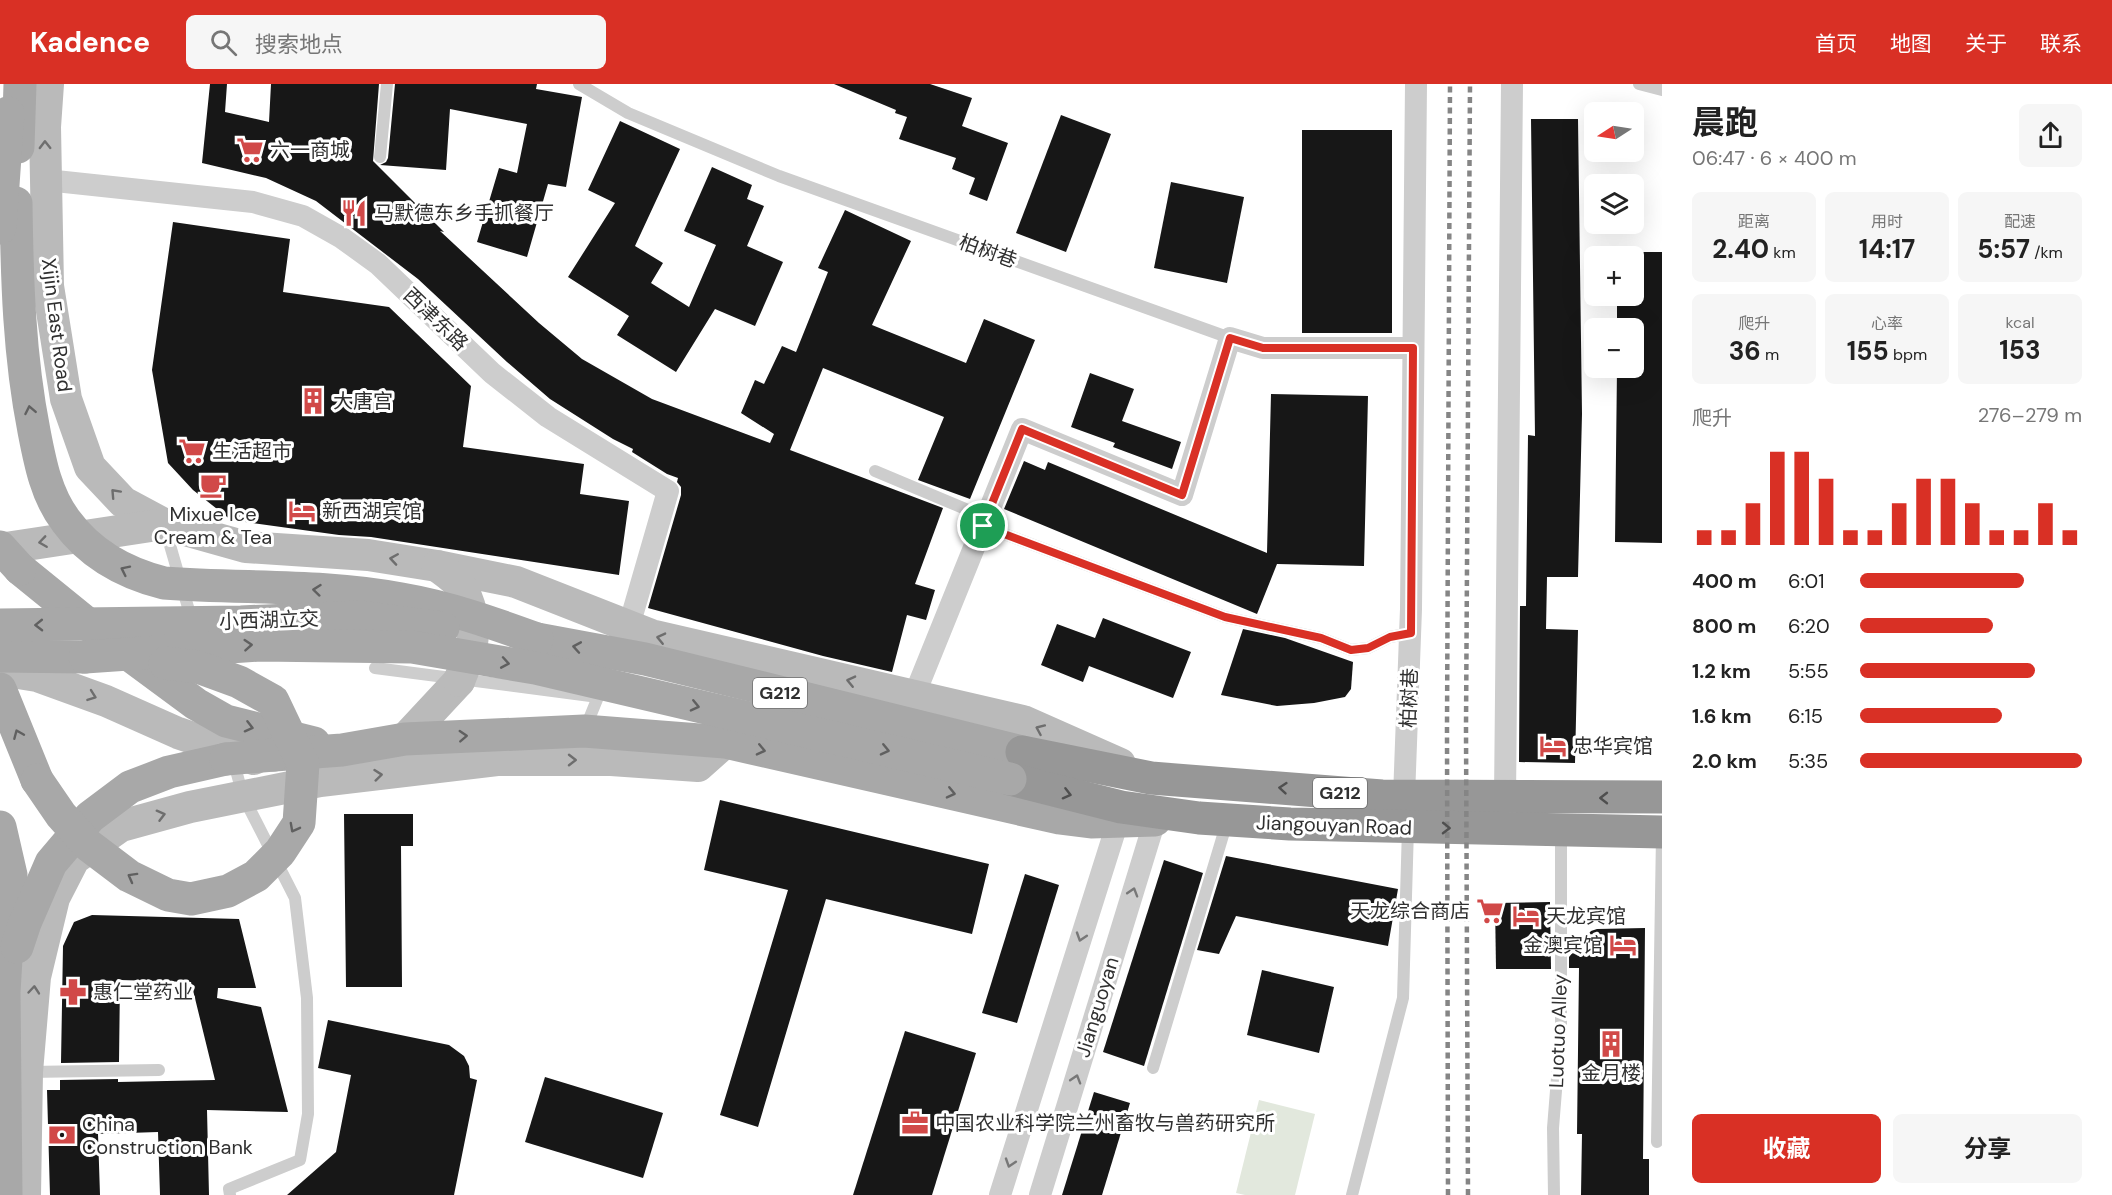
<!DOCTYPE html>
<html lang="zh">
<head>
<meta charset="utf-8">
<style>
	:root { --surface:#fff; --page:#f6f6f6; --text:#222; --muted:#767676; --accent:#d93025 }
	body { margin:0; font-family:"DM Sans","Noto Sans SC",sans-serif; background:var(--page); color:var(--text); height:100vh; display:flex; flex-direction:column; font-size:22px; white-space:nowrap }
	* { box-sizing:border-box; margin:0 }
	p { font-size:20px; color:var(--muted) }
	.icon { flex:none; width:33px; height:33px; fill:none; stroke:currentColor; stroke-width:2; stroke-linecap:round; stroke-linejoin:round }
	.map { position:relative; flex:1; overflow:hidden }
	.panel { display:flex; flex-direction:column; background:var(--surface); width:450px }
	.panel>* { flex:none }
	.needle { width:39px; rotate:258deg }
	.buttons { position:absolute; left:1584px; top:18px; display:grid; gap:12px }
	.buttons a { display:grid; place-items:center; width:60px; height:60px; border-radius:9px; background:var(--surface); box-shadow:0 6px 24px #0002; font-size:30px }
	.pin { position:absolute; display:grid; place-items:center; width:51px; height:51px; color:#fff; margin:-26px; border:3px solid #fff; border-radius:50%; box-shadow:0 2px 6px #0007 }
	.round { display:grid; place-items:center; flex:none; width:63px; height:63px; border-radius:9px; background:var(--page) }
	.headline { display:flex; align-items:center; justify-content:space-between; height:102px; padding:0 30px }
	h1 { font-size:33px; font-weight:700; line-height:45px }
	.metrics { display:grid; grid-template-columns:repeat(3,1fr); gap:9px; height:102px; padding:6px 30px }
	.metrics div { display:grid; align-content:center; border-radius:9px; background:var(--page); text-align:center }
	.metrics b { font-size:26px; font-weight:700 }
	.metrics small { font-size:16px; font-weight:400 }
	.metrics p { font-size:16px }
	.chart { height:168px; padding:12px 30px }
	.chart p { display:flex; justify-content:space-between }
	.chart svg { width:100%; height:108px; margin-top:6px; stroke:var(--accent); stroke-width:6 }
	.primary-button { display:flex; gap:12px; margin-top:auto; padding:12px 30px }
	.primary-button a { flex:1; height:69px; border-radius:9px; background:var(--accent); color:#fff; font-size:24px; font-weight:700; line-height:69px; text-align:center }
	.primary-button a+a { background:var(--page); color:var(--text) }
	ul { padding:0 30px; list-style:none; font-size:20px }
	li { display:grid; grid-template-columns:96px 72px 1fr; align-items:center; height:45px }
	li i { height:15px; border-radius:8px; background:var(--accent) }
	header { display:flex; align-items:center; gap:36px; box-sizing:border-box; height:84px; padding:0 30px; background:var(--accent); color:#fff }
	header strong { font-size:28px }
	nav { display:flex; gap:33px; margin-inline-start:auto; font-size:21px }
	.search { width:420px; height:54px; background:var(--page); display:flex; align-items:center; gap:15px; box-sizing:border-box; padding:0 21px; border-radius:9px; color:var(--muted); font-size:22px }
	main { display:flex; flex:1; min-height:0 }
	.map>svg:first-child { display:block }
	.pitch { fill:#e2e8dd }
	.building { fill:#171717 }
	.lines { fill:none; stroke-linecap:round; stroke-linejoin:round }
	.lane { stroke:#cdcdcd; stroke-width:12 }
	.street { stroke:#cdcdcd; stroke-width:22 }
	.secondary { stroke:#bababa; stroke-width:32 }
	.primary { stroke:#a8a8a8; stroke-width:33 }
	.highway { stroke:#979797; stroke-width:33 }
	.rail { stroke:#858585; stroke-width:4.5; stroke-dasharray:6 4.5; stroke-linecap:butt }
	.secondary-bridge { stroke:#bababa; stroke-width:32 }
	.primary-bridge { stroke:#a8a8a8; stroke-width:33 }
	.oneway { stroke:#6e6e6e }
	.oneway2 { stroke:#606060 }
	.oneway3 { stroke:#4f4f4f }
	.oneway4 { stroke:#777 }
	.route-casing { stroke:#fff; stroke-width:12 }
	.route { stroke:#d93025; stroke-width:8 }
	.labels { text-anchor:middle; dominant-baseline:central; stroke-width:6; stroke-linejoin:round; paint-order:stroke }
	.shield { fill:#fff; stroke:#6e6e6e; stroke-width:1.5 }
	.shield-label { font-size:18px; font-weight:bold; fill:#303030 }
	.poi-label { font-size:20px; fill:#303030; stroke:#fff; text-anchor:start }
	.street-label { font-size:20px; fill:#303030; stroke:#fff }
</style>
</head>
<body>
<header>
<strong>Kadence</strong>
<div class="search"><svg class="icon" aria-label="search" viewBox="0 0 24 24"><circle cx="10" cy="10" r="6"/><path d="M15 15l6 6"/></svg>搜索地点</div>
<nav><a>首页</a><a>地图</a><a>关于</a><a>联系</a></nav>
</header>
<main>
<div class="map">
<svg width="1662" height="1111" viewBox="0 0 1662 1111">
	<rect width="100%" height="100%" fill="#fff"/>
	<polygon class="pitch" points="1259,1016 1315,1030 1295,1111 1245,1111 1236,1109"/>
	<g class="building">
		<polygon points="210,0 227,0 225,28 269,38 271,0 379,0 373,77 444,148 440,147 539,239 582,275 652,315 770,359 774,350 741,329 755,296 764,300 782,262 796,268 828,188 818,184 845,126 911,157 872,241 966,279 984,235 1035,256 970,415 918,396 944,333 823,284 790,366 943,424 915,500 935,506 926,536 907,531 892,588 823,572 648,524 681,411 681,403 677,398 678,394 667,390 632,368 633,365 613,355 550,315 507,278 418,195 316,117 266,94 202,79"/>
		<polygon points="395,0 537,0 536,5 582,13 566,103 548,100 527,173 477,158 499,84 517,89 527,40 450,25 446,86 380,81 386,78 388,74"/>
		<polygon points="834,0 930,0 972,14 962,42 1008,59 987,117 969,110 975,94 952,85 956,74 899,55 907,33 895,29 896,26"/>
		<polygon points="1061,31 1111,50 1066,168 1016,149"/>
		<polygon points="1531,35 1578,35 1582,330 1578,493 1547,493 1546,545 1578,546 1575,679 1519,678 1520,522 1526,522 1528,351 1535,352"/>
		<polygon points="620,37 680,65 635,162 663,179 651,199 689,223 716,161 684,147 712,83 752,101 747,115 764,122 747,162 783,178 755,242 715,225 676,288 617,251 629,232 568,193 615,119 588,106"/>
		<rect x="1302" y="46" width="90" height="203"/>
		<polygon points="1171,98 1244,113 1227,199 1154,184"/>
		<polygon points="173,138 290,155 283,208 389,223 471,302 463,363 584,380 580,410 629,417 619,491 371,453 339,451 231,436 193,406 168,379 152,286"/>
		<polygon points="1634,168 1662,168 1662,459 1615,458 1617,284 1634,284 1634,244 1617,244 1617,212 1634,212"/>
		<polygon points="1090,289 1134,305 1122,337 1181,358 1172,385 1113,363 1115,359 1071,343"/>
		<polygon points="1271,310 1368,312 1364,482 1277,480 1257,530 1004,425 1024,377 1045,386 1048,378 1267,469"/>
		<polygon points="1103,534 1191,568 1173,614 1089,582 1083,598 1041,581 1057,540 1095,554"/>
		<polygon points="1243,545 1285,554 1353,578 1351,605 1345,613 1314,619 1277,622 1221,611"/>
		<polygon points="720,716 989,780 972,850 826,815 758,1043 720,1031 788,806 704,786"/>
		<polygon points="344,730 413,730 413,762 401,762 402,903 346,903"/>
		<polygon points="1226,772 1398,805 1388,862 1236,832 1219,870 1197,866"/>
		<polygon points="1164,776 1203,789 1144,982 1103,968"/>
		<polygon points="1025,790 1059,801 1017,939 982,929"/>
		<polygon points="1550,818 1551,885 1496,885 1495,819"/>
		<polygon points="92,831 239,835 256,904 218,904 217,914 261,923 288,1028 207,1026 209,1111 160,1111 158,1048 98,1050 100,1111 50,1111 47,1006 60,1006 60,996 118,995 118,998 215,996 191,898 120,896 119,978 61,979 63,862 74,838"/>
		<polygon points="1645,844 1643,1075 1649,1075 1649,1111 1581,1111 1582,1050 1577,1050 1579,884 1569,884 1569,873 1591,847 1597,845"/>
		<polygon points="1262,886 1334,903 1319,969 1247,951"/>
		<polygon points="328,936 449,961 464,972 469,982 470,994 477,996 454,1111 287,1111 336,1068 351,991 318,984"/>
		<polygon points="905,947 976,969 932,1111 853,1111"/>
		<polygon points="545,993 663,1029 643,1094 525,1058"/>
		<polygon points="1094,1008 1130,1019 1102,1111 1062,1111"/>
	</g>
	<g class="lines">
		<g class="lane">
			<polyline points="579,0 628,29 779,92 1230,254"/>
			<polyline points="1639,0 1662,6"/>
			<polyline points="380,73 387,0"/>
			<polyline points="875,387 987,434"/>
			<polyline points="983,442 1225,533 1321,554 1351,566 1368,564 1390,553 1411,549"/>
			<polyline points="165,444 192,537"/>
			<polyline points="375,584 598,613 585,645"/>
			<polyline points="1153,984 1227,738"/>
			<polyline points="28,988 159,986"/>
			<polyline points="1657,1058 1662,751"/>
			<polyline points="230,1111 229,1105 300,1076 308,1030 307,914 295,814 243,712 237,690"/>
			<polyline points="1352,1111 1403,914 1408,744"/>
			<polyline points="1554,1111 1553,1044 1561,944 1561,746"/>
		</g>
		<g class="street">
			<polyline points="46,96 253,118 303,132 342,154 378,180 492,289 548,333 668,407 629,542"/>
			<polyline points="914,612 1022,345 1182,411 1230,254 1263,264 1413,264"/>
			<polyline points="1404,713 1411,525 1416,0"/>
			<polyline points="1505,714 1512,0"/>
			<polyline points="1000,1111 1118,737"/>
			<polyline points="1040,1111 1155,736"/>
		</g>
		<g class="secondary">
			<polyline points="48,0 45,43 48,202 66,315 90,383 123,418 164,440"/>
			<polyline points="0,465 164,440 246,463 368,471 437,482 516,498 651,551 1023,637 1120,680"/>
			<path d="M437 482C445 488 457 496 462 504 474 526 477 554 467 577"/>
			<polyline points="0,586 37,592 106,617 178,649 254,675"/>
			<polyline points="405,655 459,597"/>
			<polyline points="25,1111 27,988 35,893 54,814 74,775 121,742 190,723 320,697 497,676 611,676 698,682 725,658"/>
		</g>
		<g class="primary">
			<polyline points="18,63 20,0"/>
			<polyline points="20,485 89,541 196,620 226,637 314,659"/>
			<polyline points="537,555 645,575 1022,668"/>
			<polyline points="0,572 85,573"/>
			<polyline points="0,605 37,696"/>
			<polyline points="274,671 342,666 405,655 584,647 725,658 1059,734 1091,738 1155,736"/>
			<polyline points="0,743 11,791 4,908 6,1111"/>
			<polyline points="17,863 25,839 51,779 90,733 130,703 169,688 226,675"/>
		</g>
		<g class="highway">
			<polyline points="1022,668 1151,694 1382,712 1662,713"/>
			<polyline points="1010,695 1121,723 1199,734 1290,740 1662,748"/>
		</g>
		<g class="rail">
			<polyline points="1448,1111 1447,644 1450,0"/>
			<polyline points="1468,1111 1466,644 1470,0"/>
		</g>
		<polyline class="secondary-bridge" points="459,597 467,577"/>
		<g class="primary-bridge">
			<path d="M16 119C17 196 19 271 34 347 40 378 46 411 66 437 90 470 124 489 164 499 243 505 323 500 401 515 448 523 493 539 537 555"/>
			<polyline points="0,144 8,29"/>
			<polyline points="0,463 20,485"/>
			<polyline points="0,541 241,538 361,533 443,544"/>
			<polyline points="85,573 260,561 412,563 535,584 1010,695"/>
			<polyline points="226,675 274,671"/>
			<polyline points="37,696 61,731 88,761 129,792 168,811 191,815 228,807 256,792 280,768 299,739 303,680 273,617 239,598 198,583 165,579"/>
		</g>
	</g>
	<defs><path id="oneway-chevron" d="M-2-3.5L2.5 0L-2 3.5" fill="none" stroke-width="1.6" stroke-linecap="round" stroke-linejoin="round" transform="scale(1.5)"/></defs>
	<g class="oneway">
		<use href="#oneway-chevron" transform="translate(45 61) rotate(-91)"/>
		<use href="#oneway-chevron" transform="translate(115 409) rotate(-133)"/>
		<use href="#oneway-chevron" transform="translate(43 458) rotate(172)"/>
		<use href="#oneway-chevron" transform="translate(394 475) rotate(-171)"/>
		<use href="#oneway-chevron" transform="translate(661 554) rotate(-167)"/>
		<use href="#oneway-chevron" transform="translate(851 597) rotate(-167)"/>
		<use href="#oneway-chevron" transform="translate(92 612) rotate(20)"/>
		<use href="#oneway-chevron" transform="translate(1040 645) rotate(-156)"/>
		<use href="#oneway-chevron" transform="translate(572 676)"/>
		<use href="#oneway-chevron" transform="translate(378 691) rotate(-6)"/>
		<use href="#oneway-chevron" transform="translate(161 731) rotate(-15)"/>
		<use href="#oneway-chevron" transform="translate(34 906) rotate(-85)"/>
	</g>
	<g class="oneway2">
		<use href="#oneway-chevron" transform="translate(30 326) rotate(-101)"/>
		<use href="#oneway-chevron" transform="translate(125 486) rotate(-154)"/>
		<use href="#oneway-chevron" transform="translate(317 506) rotate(-174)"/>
		<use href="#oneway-chevron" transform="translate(39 541) rotate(179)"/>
		<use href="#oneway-chevron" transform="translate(248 561) rotate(-4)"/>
		<use href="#oneway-chevron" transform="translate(577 563) rotate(-170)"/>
		<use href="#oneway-chevron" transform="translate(505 579) rotate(10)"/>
		<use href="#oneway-chevron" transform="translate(695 622) rotate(13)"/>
		<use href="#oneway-chevron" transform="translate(249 643) rotate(14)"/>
		<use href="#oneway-chevron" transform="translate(18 650) rotate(-113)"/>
		<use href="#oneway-chevron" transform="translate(463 652) rotate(-3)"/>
		<use href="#oneway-chevron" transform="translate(761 666) rotate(13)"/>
		<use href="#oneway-chevron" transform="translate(885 666) rotate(13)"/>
		<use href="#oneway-chevron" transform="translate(951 709) rotate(13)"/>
		<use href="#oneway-chevron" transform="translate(294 744) rotate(118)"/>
		<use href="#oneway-chevron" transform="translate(132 793) rotate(-151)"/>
	</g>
	<g class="oneway3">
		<use href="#oneway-chevron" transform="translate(1283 704) rotate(-175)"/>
		<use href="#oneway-chevron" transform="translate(1067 710) rotate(14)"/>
		<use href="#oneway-chevron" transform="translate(1604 714) rotate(180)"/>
		<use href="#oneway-chevron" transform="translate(1446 744) rotate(1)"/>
	</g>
	<g class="oneway4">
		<use href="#oneway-chevron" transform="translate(1133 808) rotate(-73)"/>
		<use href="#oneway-chevron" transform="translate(1081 853) rotate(108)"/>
		<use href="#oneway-chevron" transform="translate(1076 995) rotate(-73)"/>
		<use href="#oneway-chevron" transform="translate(1010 1079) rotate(108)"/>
	</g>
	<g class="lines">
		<defs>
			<polygon id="route" points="1230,254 1263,264 1413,264 1411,549 1390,553 1368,564 1351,566 1321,554 1225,533 983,442 1022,345 1182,411"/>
		</defs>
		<use href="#route" class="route-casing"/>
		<use href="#route" class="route"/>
	</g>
	<defs>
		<symbol id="supermarket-bare" viewBox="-9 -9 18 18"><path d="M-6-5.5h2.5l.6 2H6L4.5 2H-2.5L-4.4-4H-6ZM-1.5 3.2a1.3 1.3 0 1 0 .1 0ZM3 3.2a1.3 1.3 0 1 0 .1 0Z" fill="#d14948" stroke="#fff" stroke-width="2.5" paint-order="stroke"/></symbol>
		<symbol id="restaurant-bare" viewBox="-9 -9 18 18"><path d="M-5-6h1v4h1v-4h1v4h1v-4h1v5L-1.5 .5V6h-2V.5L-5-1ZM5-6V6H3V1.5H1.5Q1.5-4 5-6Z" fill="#d14948" stroke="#fff" stroke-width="2.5" paint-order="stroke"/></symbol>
		<symbol id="building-bare" viewBox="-9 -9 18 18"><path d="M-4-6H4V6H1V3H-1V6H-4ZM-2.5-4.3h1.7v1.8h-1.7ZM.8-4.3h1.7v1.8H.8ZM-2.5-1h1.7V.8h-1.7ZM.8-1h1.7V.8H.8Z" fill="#d14948" stroke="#fff" stroke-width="2.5" paint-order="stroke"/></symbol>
		<symbol id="cafe-bare" viewBox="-9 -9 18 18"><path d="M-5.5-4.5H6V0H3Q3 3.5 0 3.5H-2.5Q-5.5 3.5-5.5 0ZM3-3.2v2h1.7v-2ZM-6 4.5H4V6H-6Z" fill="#d14948" stroke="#fff" stroke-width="2.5" paint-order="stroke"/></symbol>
		<symbol id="hotel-bare" viewBox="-9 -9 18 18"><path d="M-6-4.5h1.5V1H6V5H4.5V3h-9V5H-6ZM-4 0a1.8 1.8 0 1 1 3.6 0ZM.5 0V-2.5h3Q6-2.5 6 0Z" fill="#d14948" stroke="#fff" stroke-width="2.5" paint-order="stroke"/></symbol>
		<symbol id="pharmacy-bare" viewBox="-9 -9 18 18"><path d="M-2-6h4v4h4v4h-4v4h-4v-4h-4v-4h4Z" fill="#d14948" stroke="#fff" stroke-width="2.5" paint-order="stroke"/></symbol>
		<symbol id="office-bare" viewBox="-9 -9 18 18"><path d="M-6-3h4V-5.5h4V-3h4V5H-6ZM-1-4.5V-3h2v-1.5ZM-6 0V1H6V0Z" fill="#d14948" stroke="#fff" stroke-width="2.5" paint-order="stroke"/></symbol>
		<symbol id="bank-bare" viewBox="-9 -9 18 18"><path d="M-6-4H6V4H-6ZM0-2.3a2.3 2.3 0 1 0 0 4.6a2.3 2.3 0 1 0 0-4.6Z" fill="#d14948" stroke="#fff" stroke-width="2.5" paint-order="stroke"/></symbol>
	</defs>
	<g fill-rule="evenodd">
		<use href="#supermarket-bare" x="231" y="47" width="38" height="38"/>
		<use href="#restaurant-bare" x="335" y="110" width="38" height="38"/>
		<use href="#building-bare" x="294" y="298" width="38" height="38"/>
		<use href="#supermarket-bare" x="173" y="348" width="38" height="38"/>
		<use href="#cafe-bare" x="194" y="382" width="38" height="38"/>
		<use href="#hotel-bare" x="283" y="408" width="38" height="38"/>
		<use href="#hotel-bare" x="1534" y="643" width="38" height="38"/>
		<use href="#supermarket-bare" x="1471" y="808" width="38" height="38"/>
		<use href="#hotel-bare" x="1507" y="813" width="38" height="38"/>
		<use href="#hotel-bare" x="1604" y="842" width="38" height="38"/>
		<use href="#pharmacy-bare" x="54" y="889" width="38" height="38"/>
		<use href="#building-bare" x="1592" y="941" width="38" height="38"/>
		<use href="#office-bare" x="896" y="1020" width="38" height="38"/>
		<use href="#bank-bare" x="43" y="1032" width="38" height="38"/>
	</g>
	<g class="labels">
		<g class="shield">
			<rect x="753" y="594" width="54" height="30" rx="4.5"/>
			<rect x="1313" y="694" width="54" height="30" rx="4.5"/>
		</g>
		<g class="shield-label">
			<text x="780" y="609">G212</text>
			<text x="1340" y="709">G212</text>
		</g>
		<g class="poi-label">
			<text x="270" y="66">六一商城</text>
			<text x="374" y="129">马默德东乡手抓餐厅</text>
			<text x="333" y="317">大唐宫</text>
			<text x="212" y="367">生活超市</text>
			<text x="322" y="427">新西湖宾馆</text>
			<text x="213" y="430" text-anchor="middle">Mixue Ice<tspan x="213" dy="23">Cream &amp; Tea</tspan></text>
			<text x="1573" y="662">忠华宾馆</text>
			<text x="1470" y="827" text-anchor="end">天龙综合商店</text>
			<text x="1546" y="832">天龙宾馆</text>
			<text x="1603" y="861" text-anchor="end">金澳宾馆</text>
			<text x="93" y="908">惠仁堂药业</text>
			<text x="1611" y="989" text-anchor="middle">金月楼</text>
			<text x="935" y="1039">中国农业科学院兰州畜牧与兽药研究所</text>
			<text x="82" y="1040">China<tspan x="82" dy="23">Construction Bank</tspan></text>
		</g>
		<g class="street-label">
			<text transform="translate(988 167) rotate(20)">柏树巷</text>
			<text transform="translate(436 235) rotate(44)">西津东路</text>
			<text transform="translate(57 241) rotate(83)">Xijin East Road</text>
			<text transform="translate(269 536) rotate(-2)">小西湖立交</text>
			<text transform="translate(1409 614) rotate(-88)">柏树巷</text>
			<text transform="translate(1334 741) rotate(2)">Jiangouyan Road</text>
			<text transform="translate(1097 923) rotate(-73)">Jianguoyan</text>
			<text transform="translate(1558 947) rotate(-88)">Luotuo Alley</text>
		</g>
	</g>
</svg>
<div class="buttons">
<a><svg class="needle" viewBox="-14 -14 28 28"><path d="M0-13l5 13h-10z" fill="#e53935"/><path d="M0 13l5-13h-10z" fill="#767676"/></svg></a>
<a><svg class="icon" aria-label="layers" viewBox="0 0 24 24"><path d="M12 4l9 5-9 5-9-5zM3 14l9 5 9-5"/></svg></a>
<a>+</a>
<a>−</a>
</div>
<div class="pin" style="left:983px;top:442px;background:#1e9e55"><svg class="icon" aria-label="arrive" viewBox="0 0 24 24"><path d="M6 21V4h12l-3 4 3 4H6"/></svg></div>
</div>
<section class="panel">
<div class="headline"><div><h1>晨跑</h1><p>06:47 · 6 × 400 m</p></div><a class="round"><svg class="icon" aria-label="share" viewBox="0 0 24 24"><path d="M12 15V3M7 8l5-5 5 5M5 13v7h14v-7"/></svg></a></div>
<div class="metrics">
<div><p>距离</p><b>2.40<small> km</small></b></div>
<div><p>用时</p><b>14:17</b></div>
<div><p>配速</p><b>5:57<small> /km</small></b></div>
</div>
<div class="metrics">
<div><p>爬升</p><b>36<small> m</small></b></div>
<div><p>心率</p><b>155<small> bpm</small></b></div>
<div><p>kcal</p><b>153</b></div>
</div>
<div class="chart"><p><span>爬升</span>276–279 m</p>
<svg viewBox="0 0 160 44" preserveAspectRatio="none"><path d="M5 44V38M15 44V38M25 44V27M35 44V6M45 44V6M55 44V17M65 44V38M75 44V38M85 44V27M95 44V17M105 44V17M115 44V27M125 44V38M135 44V38M145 44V27M155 44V38"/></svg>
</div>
<ul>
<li><b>400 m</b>6:01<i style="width:74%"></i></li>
<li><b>800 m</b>6:20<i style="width:60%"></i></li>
<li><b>1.2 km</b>5:55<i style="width:79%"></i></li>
<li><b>1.6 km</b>6:15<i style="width:64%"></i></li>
<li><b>2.0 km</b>5:35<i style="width:100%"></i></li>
</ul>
<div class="primary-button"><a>收藏</a><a>分享</a></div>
</section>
</main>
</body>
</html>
